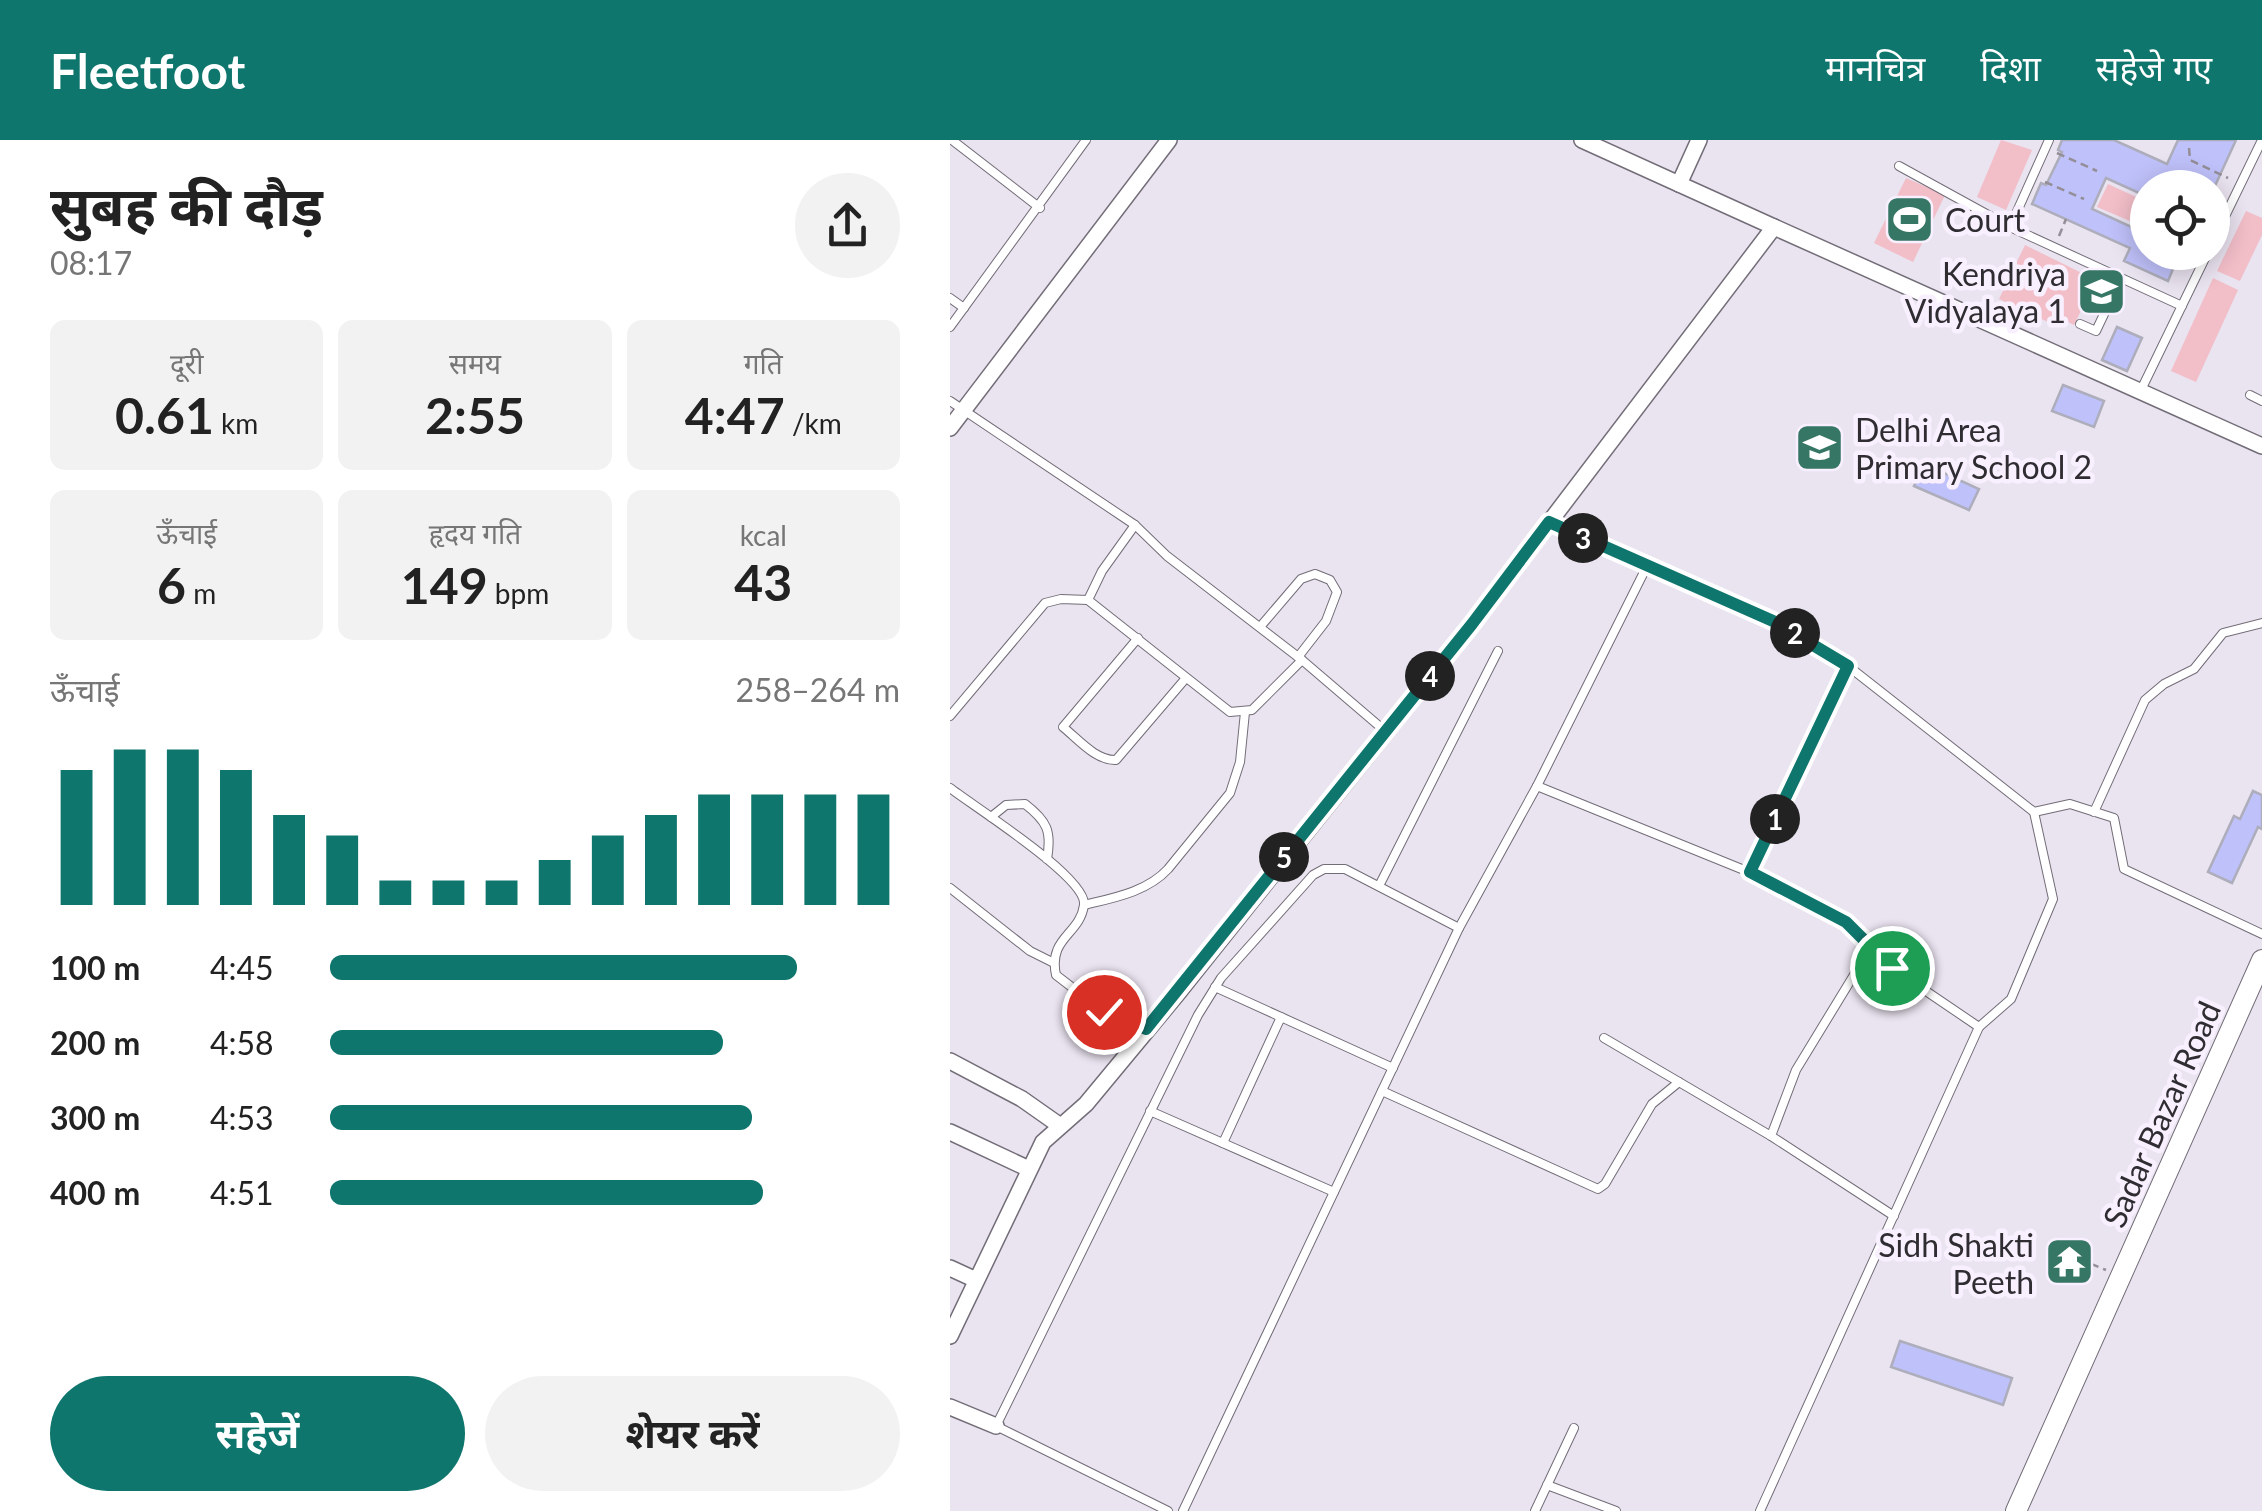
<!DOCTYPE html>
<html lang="hi">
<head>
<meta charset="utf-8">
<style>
	:root { --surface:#fff; --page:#f2f2f2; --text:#222; --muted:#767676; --accent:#0f766e }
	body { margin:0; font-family:Lato,"Noto Sans Devanagari",sans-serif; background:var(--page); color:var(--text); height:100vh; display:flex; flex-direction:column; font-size:38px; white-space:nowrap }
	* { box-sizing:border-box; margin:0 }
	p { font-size:32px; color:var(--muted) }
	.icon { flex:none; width:55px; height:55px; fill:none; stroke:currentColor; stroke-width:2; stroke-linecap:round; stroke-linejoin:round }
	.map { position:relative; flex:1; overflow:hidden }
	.panel { display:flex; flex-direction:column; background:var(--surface); width:950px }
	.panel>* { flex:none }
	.tools { position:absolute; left:1180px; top:30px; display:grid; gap:20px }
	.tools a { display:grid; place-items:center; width:100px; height:100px; border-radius:50%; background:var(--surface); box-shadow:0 5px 25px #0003; font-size:50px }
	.pin { position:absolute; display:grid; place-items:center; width:85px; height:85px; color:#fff; margin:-42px; border:5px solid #fff; border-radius:50%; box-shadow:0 2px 10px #0007 }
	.km { position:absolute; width:50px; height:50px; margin:-25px; border-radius:50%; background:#222; color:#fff; font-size:28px; line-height:50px; text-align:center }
	.round { display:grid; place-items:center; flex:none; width:105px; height:105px; border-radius:52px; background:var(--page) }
	.summary { display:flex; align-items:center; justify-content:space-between; height:170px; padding:0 50px }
	h1 { font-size:55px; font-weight:700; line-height:75px }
	.stats { display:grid; grid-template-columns:repeat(3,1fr); gap:15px; height:170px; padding:10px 50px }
	.stats div { display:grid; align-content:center; border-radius:15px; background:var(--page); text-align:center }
	.stats b { font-size:50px; font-weight:700 }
	.stats small { font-size:28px; font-weight:400 }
	.stats p { font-size:28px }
	.chart { height:280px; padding:20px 50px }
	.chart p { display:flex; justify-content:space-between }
	.chart svg { width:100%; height:180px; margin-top:10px; stroke:var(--accent); stroke-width:6 }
	.action { display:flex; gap:20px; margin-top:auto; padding:20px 50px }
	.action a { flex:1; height:115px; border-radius:60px; background:var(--accent); color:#fff; font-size:40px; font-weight:700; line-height:115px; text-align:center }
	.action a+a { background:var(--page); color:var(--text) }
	ul { padding:0 50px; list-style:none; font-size:32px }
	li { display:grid; grid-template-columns:160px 120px 1fr; align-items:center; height:75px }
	li i { height:25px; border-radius:12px; background:var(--accent) }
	header { display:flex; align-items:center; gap:60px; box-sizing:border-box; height:140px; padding:0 50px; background:var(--accent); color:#fff }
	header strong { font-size:48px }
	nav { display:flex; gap:55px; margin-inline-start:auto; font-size:35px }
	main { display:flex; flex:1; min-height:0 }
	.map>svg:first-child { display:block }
	.green { fill:#f2bec8 }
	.building { fill:#bfc1fa; stroke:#adadbb; stroke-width:2.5 }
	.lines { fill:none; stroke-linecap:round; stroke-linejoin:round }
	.service-casing { stroke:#736d78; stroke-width:10 }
	.minor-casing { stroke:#736d78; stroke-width:18 }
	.tertiary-casing { stroke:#736d78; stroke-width:22 }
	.path { stroke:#938e97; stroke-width:2.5; stroke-dasharray:8 5; stroke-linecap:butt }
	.service { stroke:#fff; stroke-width:8 }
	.minor { stroke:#fff; stroke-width:15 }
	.tertiary { stroke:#fff; stroke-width:20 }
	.route-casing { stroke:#fff; stroke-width:20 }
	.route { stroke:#0f766e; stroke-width:12 }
	.labels { text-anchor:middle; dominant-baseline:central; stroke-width:9; stroke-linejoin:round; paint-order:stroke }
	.poi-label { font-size:32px; fill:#2f2d32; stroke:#f8f0fe; text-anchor:start }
	.street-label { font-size:32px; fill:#2f2d32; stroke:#f8f0fe }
</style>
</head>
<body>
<header>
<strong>Fleetfoot</strong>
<nav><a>मानचित्र</a><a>दिशा</a><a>सहेजे गए</a></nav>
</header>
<main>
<section class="panel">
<div class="summary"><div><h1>सुबह की दौड़</h1><p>08:17</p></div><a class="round"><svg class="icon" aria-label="share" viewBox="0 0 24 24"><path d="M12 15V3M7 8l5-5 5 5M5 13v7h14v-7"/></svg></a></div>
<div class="stats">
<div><p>दूरी</p><b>0.61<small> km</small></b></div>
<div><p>समय</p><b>2:55</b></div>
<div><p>गति</p><b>4:47<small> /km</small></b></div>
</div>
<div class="stats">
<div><p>ऊँचाई</p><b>6<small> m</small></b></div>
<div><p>हृदय गति</p><b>149<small> bpm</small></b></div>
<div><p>kcal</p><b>43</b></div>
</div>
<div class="chart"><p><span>ऊँचाई</span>258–264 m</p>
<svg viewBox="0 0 160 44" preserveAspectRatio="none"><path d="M5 44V11M15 44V6M25 44V6M35 44V11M45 44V22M55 44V27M65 44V38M75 44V38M85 44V38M95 44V33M105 44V27M115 44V22M125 44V17M135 44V17M145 44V17M155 44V17"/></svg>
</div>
<ul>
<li><b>100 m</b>4:45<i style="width:82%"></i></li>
<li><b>200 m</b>4:58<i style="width:69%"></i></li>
<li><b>300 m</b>4:53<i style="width:74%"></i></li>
<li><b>400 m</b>4:51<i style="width:76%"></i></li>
</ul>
<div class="action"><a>सहेजें</a><a>शेयर करें</a></div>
</section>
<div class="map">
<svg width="1312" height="1371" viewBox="0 0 1312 1371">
	<rect width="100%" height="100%" fill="#eae3f0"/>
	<g class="green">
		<polygon points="1051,0 1082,10 1056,70 1027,57"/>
		<polygon points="956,38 995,55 963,122 924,103"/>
		<polygon points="1158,44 1197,62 1187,84 1147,67"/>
		<polygon points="1296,71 1312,78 1312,95 1290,141 1267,131"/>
		<polygon points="1075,105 1146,140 1124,185 1104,175 1100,183 1049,159"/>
		<polygon points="1263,138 1288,150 1246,242 1221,231"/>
	</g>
	<g class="building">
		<polygon points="1112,0 1164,0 1217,24 1228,0 1286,0 1264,48 1198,48 1198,57 1156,38 1142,69 1188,90 1198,68 1198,112 1230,112 1218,141 1174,121 1180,108 1082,64 1091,43 1096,45 1112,12 1108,10"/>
		<polygon points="1167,187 1192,198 1177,231 1152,220"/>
		<polygon points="1113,245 1154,261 1144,287 1102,271"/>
		<polygon points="974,324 1029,349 1019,370 964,346"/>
		<polygon points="1303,651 1312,655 1312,689 1308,687 1282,743 1258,732 1284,676 1290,679"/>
		<polygon points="950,1201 1062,1238 1053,1265 941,1227"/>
	</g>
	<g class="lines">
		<defs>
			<g id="service">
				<polyline points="2,0 90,68"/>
				<polyline points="949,26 1060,87 1232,166"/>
				<polyline points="1060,87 1099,0"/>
				<polyline points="1262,103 1312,0"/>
				<polyline points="0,158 14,168"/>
				<polyline points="1130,184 1146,191 1171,138"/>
				<polyline points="0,187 136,0"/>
				<polyline points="1191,250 1258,112"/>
				<polyline points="1300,255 1312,261"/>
				<polyline points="0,261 185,385 217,416 352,520 435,591"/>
				<polyline points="185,385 152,431 138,460 280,572 302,570 352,520"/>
				<polyline points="696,428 823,481 898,526 799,732"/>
				<polyline points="310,487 351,439 365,434 380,440 387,452 376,481 348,517"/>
				<path d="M188 498 113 587C128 599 146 621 166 620L236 538"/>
				<polyline points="898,526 1084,672 1120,664 1164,678 1174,729 1312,794"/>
				<polyline points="0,576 95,463 111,459 138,460"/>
				<polyline points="587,646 799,732 874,769 896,782 942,828 1029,887 810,1371"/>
				<path d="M0 648C23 666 138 738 134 765 130 795 98 797 106 835L154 872 195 889"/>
				<polyline points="1144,672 1195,560 1214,544 1244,529 1273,493 1312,483"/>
				<path d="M41 677 56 665 75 664C97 681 102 691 97 719"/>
				<polyline points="429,746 548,511"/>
				<polyline points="0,748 80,811 104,823"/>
				<path d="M134 765C163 758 197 752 218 729L280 653 290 622 295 572"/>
				<polyline points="265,847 443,928"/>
				<polyline points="1029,887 1061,859 1103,759 1084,672"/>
				<polyline points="654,898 821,996 944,1076"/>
				<polyline points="432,951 648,1049 655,1044 702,964 729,942"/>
				<polyline points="200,971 384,1052"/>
				<polyline points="821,996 846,930 921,807"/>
				<polyline points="273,1003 331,877"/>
				<polyline points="597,1345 666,1371"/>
				<polyline points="218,1371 46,1286 248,875 271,838 363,735 374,729 395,729 509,788"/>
				<polyline points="233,1371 509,788 587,646 696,428 599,382"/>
				<polyline points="585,1371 624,1288"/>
			</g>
			<g id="minor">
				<polyline points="632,0 729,44"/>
				<polyline points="824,87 1312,306"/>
				<polyline points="0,288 219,0"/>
				<polyline points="0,921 72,959 109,985"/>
				<polyline points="0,992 79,1029"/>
				<polyline points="0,1128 26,1140"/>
				<polyline points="0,1196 93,1002 136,964 228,853 522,484 824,87 729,44 749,0"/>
				<polyline points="0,1267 46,1286"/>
			</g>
			<polyline id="tertiary" points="1066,1371 1312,820"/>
		</defs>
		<use href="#service" class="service-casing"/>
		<use href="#minor" class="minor-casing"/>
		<use href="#tertiary" class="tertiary-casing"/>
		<g class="path">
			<polyline points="1239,8 1240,20 1278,38"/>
			<polyline points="1107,13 1147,31"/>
			<polyline points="1095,42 1134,59"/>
			<polyline points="1109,96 1116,79"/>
			<polyline points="1129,1119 1156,1130"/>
		</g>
		<use href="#service" class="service"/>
		<use href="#minor" class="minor"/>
		<use href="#tertiary" class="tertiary"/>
	</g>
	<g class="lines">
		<defs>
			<polyline id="route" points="154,872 196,889 522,484 599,382 823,481 898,526 800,732 896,782 942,828"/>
		</defs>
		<use href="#route" class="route-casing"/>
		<use href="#route" class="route"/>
	</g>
	<defs>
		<symbol id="stadium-square" viewBox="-11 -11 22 22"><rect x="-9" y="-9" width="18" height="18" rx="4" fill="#367664" stroke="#f8f0fe"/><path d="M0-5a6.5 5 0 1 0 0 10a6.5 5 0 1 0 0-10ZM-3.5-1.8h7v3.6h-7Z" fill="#fff"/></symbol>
		<symbol id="school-square" viewBox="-11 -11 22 22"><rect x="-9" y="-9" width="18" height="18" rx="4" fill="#367664" stroke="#f8f0fe"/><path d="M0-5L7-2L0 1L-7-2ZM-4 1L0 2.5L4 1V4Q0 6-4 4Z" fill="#fff"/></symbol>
		<symbol id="temple-square" viewBox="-11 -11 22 22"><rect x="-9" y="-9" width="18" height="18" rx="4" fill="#367664" stroke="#f8f0fe"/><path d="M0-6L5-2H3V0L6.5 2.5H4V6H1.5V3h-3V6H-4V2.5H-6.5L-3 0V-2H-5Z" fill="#fff"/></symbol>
	</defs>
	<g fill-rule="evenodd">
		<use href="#stadium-square" x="932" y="52" width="55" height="55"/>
		<use href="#school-square" x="1124" y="124" width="55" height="55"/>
		<use href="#school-square" x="842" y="280" width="55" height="55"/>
		<use href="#temple-square" x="1092" y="1094" width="55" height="55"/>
	</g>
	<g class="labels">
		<g class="poi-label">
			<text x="995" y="79">Court</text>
			<text x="1116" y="133" text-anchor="end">Kendriya<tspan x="1116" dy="37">Vidyalaya 1</tspan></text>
			<text x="905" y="289">Delhi Area<tspan x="905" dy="37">Primary School 2</tspan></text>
			<text x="1084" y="1104" text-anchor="end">Sidh Shakti<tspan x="1084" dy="37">Peeth</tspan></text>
		</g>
		<g class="street-label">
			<text transform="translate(1211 974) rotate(-66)">Sadar Bazar Road</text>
		</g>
	</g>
</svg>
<div class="tools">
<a><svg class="icon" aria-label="locate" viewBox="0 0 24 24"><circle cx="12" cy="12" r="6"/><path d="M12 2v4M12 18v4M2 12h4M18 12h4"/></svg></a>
</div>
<div class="pin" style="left:942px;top:828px;background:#1e9e55"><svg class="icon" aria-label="arrive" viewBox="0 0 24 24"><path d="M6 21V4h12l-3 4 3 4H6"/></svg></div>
<div class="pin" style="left:154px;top:872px;background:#d93025"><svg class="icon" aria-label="check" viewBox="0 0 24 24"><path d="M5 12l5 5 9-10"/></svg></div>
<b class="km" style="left:825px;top:679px">1</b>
<b class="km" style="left:845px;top:493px">2</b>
<b class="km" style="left:633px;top:398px">3</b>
<b class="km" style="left:480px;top:536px">4</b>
<b class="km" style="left:334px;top:717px">5</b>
</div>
</main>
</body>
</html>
